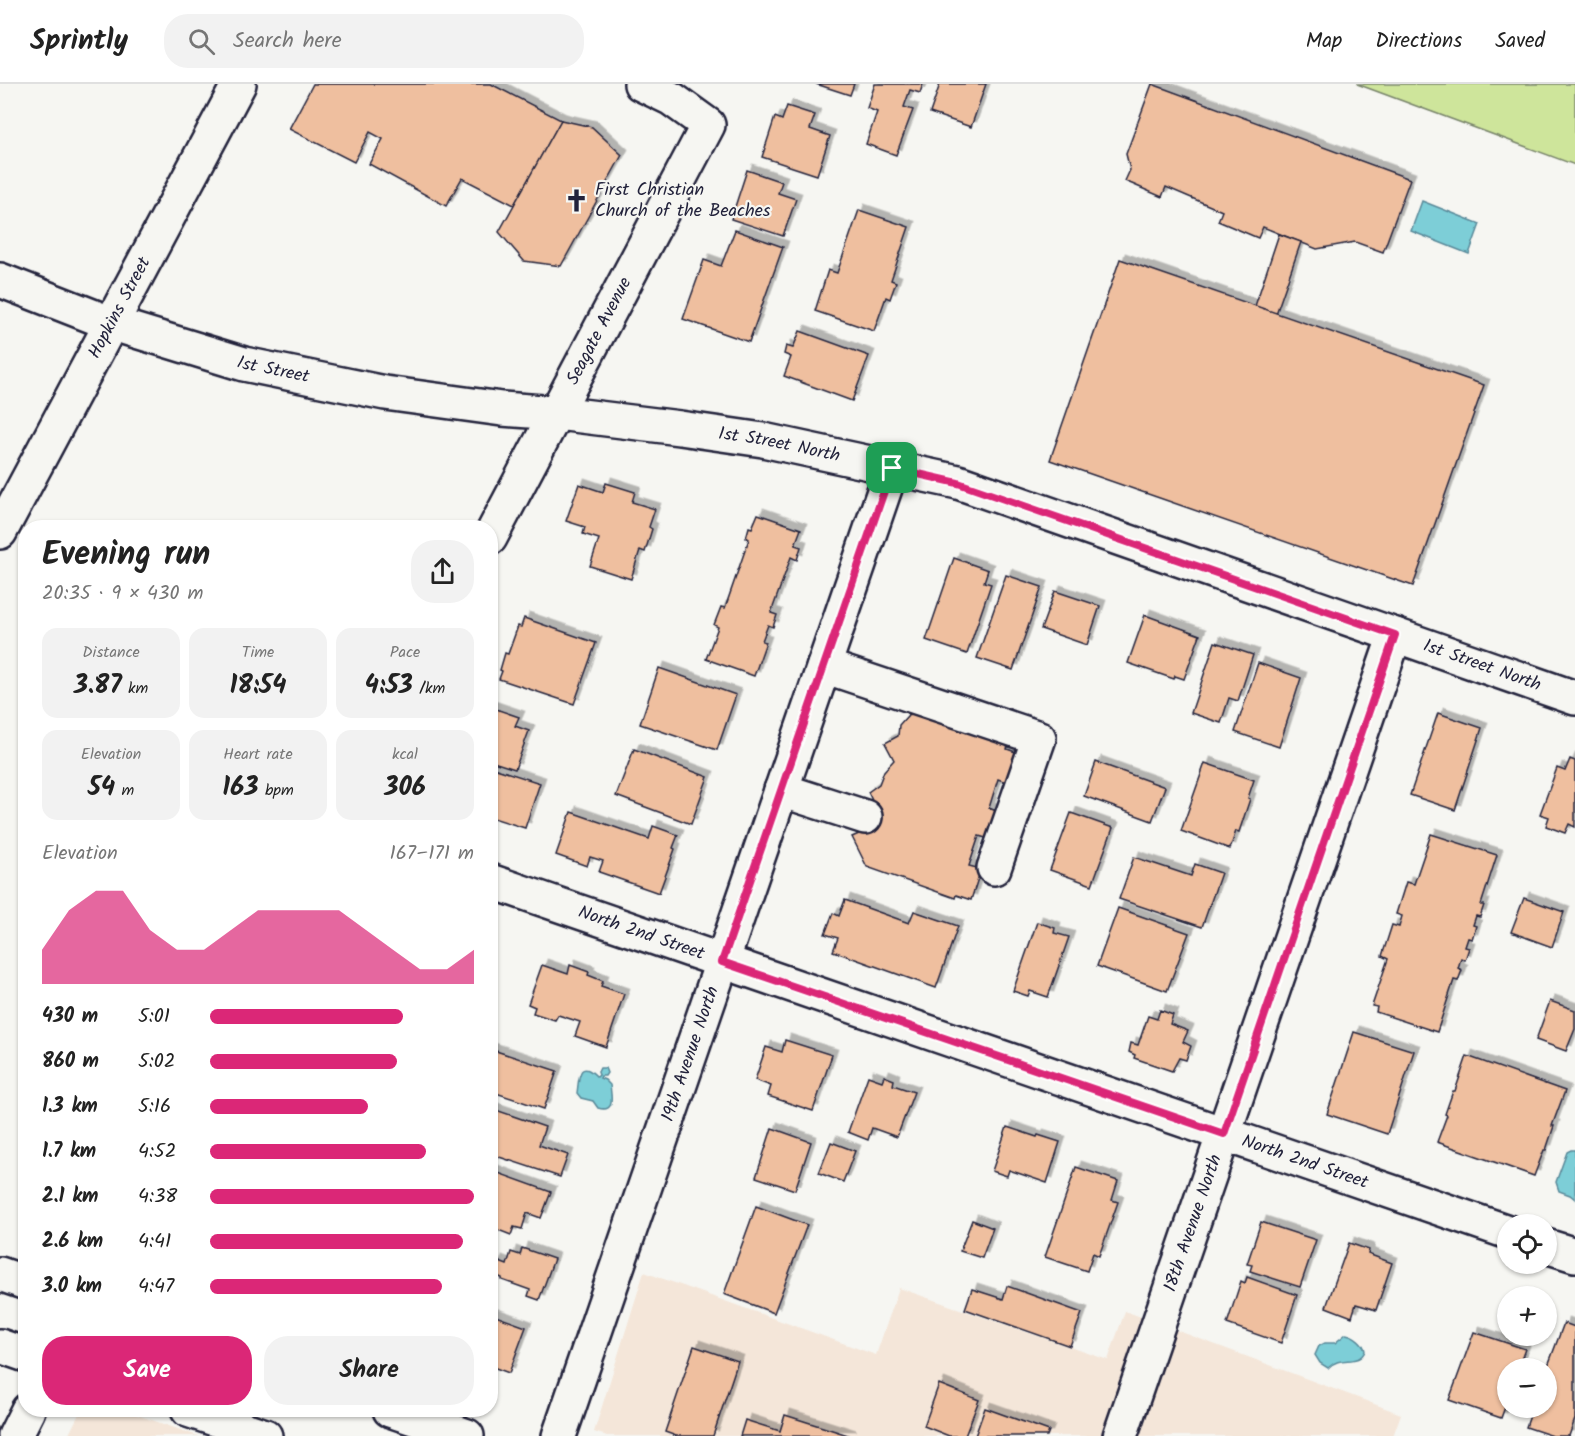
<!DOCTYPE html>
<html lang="en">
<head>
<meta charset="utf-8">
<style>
	:root { --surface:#fff; --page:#f2f2f2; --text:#222; --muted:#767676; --line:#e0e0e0; --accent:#db2777 }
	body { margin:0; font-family:Kalam,sans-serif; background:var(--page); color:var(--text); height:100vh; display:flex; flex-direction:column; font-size:22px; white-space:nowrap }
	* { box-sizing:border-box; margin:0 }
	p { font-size:20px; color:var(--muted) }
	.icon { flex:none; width:33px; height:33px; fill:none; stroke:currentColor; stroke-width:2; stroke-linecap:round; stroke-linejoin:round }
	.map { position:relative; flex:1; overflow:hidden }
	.side { position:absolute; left:18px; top:436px; width:480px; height:897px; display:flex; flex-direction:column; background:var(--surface); border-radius:24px; box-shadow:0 2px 4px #0004 }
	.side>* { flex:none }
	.controls { position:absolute; left:1497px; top:1130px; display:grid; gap:12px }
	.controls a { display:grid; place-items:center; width:60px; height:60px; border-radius:50%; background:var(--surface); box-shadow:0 2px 4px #0004; font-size:30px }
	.pin { position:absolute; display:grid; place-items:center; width:51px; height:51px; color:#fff; margin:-26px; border-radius:12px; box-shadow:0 3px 9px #0006 }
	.round { display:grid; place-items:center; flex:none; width:63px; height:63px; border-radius:24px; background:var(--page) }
	.overview { display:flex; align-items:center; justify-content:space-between; height:102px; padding:0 24px }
	h1 { font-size:33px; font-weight:700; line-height:45px }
	.figures { display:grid; grid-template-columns:repeat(3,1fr); gap:9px; height:102px; padding:6px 24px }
	.figures div { display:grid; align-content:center; border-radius:15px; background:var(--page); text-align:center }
	.figures b { font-size:26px; font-weight:700 }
	.figures small { font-size:16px; font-weight:400 }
	.figures p { font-size:16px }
	.chart { height:168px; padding:12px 24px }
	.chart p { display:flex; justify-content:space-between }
	.chart svg { width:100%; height:108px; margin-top:6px; fill:var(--accent); opacity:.7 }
	.primary-button { display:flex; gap:12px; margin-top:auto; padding:12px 24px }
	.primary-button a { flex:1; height:69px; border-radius:24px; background:var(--accent); color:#fff; font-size:24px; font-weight:700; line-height:69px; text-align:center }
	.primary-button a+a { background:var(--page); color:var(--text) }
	ul { padding:0 24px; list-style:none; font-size:20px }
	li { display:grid; grid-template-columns:96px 72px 1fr; align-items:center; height:45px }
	li i { height:15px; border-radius:8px; background:var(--accent) }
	header { display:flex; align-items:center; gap:36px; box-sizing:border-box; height:84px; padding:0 30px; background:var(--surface); border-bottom:2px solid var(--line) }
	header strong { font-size:28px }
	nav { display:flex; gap:33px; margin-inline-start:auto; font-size:21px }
	.search { width:420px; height:54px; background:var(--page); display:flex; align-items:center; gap:15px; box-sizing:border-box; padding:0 21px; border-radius:24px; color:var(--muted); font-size:22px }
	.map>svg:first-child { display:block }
	.built { fill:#f4e6d9 }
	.green { fill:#cee59b; stroke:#78846b; stroke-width:1.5 }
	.water { fill:#7dced7; stroke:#598999; stroke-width:1.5 }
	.building { fill:#efbf9f; stroke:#22223b; stroke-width:1.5; filter:url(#shadow) }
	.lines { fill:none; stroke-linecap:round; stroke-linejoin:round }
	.minor-casing { stroke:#22223b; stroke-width:38 }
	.major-casing { stroke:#22223b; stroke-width:38 }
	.minor { stroke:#f6f6f2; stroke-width:33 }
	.major { stroke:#f6f6f2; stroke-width:33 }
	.route-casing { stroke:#fff; stroke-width:12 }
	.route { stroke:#db2777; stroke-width:8 }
	.labels { text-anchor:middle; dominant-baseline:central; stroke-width:4.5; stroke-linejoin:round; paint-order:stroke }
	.poi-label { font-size:18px; fill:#22223b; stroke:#f6f6f2; text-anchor:start }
	.street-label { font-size:18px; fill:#22223b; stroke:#f6f6f2 }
</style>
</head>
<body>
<header>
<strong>Sprintly</strong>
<div class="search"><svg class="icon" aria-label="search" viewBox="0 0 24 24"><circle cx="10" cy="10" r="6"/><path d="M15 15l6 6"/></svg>Search here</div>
<nav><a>Map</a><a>Directions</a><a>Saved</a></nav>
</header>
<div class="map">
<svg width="1575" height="1352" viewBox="0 0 1575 1352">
	<defs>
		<filter id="shadow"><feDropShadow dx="5.5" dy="-5.5" stdDeviation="0" flood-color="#0004"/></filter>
	</defs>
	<rect width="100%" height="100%" fill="#f6f6f2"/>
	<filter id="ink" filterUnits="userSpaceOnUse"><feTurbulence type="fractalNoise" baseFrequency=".0167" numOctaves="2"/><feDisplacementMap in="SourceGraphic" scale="12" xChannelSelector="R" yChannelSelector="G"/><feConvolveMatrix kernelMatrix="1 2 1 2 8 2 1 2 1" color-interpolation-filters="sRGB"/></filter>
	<g filter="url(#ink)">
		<g class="built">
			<polygon points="644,1188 876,1271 899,1204 1108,1276 1125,1227 1401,1330 1393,1352 607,1352 594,1348"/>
			<polygon points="81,1326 123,1326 198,1352 68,1352"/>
		</g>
		<polygon class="green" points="1357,0 1575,0 1575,81"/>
		<g class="water">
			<polygon points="1422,117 1480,140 1469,170 1411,147"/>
			<path d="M600 984H605L607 989 605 992H601L600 994 605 996 610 1001C611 1012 616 1029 598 1024L593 1017 581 1014 577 1009C579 996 578 973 597 993L599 991 598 988Z"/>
			<polygon points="1571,1066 1575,1066 1575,1115 1570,1111 1559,1107 1556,1098 1567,1068"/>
			<path d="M1346 1250C1354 1251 1364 1259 1365 1267 1358 1283 1341 1270 1328 1284L1320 1279 1315 1271 1319 1262 1325 1259H1335Z"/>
		</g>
		<g class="building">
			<polygon points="313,0 491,0 561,36 514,121 462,94 446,122 369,80 383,55 370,48 354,78 289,45"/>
			<polygon points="816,0 854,0 850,11"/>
			<polygon points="875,0 923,0 920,9 910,6 904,23 913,26 896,71 866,60 877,28 867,24"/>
			<polygon points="940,0 986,0 971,43 930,29"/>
			<polygon points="1152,0 1410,95 1383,168 1355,158 1317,165 1263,143 1258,154 1218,137 1222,127 1166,103 1162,113 1125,97 1130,86 1126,70"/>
			<polygon points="787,22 815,31 810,45 830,52 817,91 762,73 775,33 782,36"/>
			<polygon points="561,36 592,43 622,71 561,182 524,177 499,148"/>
			<polygon points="747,86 782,98 778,109 796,115 783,152 731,135"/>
			<polygon points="859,126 909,143 891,196 896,198 890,215 886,213 874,247 815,227 828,186 837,189"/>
			<polygon points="735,146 783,163 749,258 683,235 704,176 721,182"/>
			<polygon points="1279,150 1301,158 1276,230 1255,222"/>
			<polygon points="1120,175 1484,301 1413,502 1050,376"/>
			<polygon points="800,247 869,272 852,317 784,292 791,273 784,270 786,262 793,264"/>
			<polygon points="606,399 635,408 632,418 655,425 649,443 652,445 645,468 640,466 631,495 590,482 599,455 583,450 585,443 566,437 579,400 603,408"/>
			<polygon points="758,430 801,445 795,461 801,463 797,476 791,473 771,529 777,531 773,543 768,541 762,557 766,558 754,592 706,575 718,543 714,541 721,523 725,524 749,455 746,454 749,443 752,444"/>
			<polygon points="954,474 988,486 984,498 991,500 967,570 926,556"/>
			<polygon points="1006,491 1042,503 1013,586 977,574"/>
			<polygon points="1055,507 1100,522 1087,561 1041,545"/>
			<polygon points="1145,531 1200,551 1184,595 1175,592 1174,595 1128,579"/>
			<polygon points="524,534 596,559 574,620 499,595 502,587 500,586 505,569 508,570 518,542 521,543"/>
			<polygon points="1215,558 1253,571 1238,617 1229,614 1221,639 1191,629"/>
			<polygon points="1258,579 1301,594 1279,663 1235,648"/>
			<polygon points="659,584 736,611 717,666 640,640"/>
			<polygon points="490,623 519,633 515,642 529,647 515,685 490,677"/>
			<polygon points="920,628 1009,658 1007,665 1021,670 1011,700 998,695 989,724 1001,729 992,756 979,752 969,782 981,785 971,816 956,811 955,814 867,783 852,753 866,747 876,725 868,708 879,700 884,687 894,676 885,659 898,652 899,641 908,631"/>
			<polygon points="1438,629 1482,644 1455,726 1410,711"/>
			<polygon points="634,665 708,693 691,740 616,712"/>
			<polygon points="1570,675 1575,677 1575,743 1569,740 1565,749 1546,742 1549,733 1540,730 1557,684 1565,687"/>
			<polygon points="1096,678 1165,703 1152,737 1084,712"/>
			<polygon points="1205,679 1254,696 1248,714 1250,715 1239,748 1236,747 1230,765 1181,747"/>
			<polygon points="490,683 540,699 525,744 490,733"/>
			<polygon points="571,728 649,755 653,742 678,751 673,764 675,765 659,809 599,788 603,777 590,773 587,782 556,771"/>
			<polygon points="1071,729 1113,744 1092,801 1050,786"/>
			<polygon points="1431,750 1497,771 1481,821 1484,821 1480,833 1476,832 1473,841 1476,842 1472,855 1468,854 1465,863 1469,864 1465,876 1461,874 1458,884 1462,886 1458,897 1454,896 1437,948 1376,928 1377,923 1372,922 1388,875 1382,872 1392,841 1399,843 1402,832 1396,830 1406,798 1414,800"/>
			<polygon points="1134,773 1191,792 1195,780 1221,789 1202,843 1119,815"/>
			<polygon points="1524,814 1564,828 1552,863 1511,848"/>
			<polygon points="845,816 909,839 914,827 958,842 936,904 833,867 838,854 825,850 833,829 839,832"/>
			<polygon points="1118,824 1189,849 1167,907 1097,882"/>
			<polygon points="1037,838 1055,844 1054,849 1069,853 1048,913 1030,907 1028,912 1013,907"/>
			<polygon points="542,881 568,890 570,881 589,888 588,891 603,897 601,902 624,910 606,963 575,952 580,938 558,931 555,936 533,929 535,923 528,920"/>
			<polygon points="1550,917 1575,926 1575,945 1566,967 1536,956"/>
			<polygon points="1160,926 1173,931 1170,940 1188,947 1183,958 1191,962 1186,976 1179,974 1172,987 1134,974 1135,971 1129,968 1131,959 1138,961 1148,932 1157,935"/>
			<polygon points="1354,948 1414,967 1387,1050 1327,1030"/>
			<polygon points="785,956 832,971 813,1027 768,1012 771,1002 755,996 766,963 782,968"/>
			<polygon points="490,965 557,987 544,1025 490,1007"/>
			<polygon points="1467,972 1565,1007 1552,1042 1554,1042 1546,1066 1544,1066 1534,1092 1437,1058 1447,1031 1445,1030 1453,1007 1455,1007"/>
			<polygon points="868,992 882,997 884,992 894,996 893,1001 914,1008 897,1053 872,1044 868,1056 848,1048"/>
			<polygon points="490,1024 545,1043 539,1061 568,1071 560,1093 490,1070"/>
			<polygon points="1007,1043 1037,1053 1038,1051 1060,1058 1047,1099 1009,1086 1007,1092 992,1087"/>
			<polygon points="772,1044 811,1058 795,1106 756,1093"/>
			<polygon points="831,1058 855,1067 843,1098 819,1089"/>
			<polygon points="1076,1083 1118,1097 1112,1116 1118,1118 1099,1172 1093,1169 1087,1187 1045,1173"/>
			<polygon points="490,1086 551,1108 541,1134 527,1129 522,1145 514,1143 511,1151 493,1144 490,1133"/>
			<polygon points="756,1122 807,1141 774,1229 724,1210"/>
			<polygon points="972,1136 993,1144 982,1174 960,1167"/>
			<polygon points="1261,1138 1316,1156 1300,1203 1250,1187 1252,1181 1247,1180"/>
			<polygon points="1349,1159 1369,1166 1368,1170 1392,1179 1376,1226 1356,1220 1352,1233 1326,1223"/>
			<polygon points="522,1164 554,1175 539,1216 528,1212 530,1206 502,1196 502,1194 492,1190 497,1177 507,1181 511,1168 520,1171"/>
			<polygon points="1247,1193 1297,1211 1281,1259 1227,1240 1241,1197 1245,1199"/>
			<polygon points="1007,1202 1082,1229 1070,1262 965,1225 972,1205 1003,1215"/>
			<polygon points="490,1230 526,1243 509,1289 490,1282"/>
			<polygon points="1564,1239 1575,1243 1575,1335 1569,1352 1553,1352 1526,1343 1533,1323 1546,1323 1546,1287"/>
			<polygon points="1474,1248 1525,1265 1518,1284 1508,1284 1508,1315 1501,1334 1449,1316"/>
			<polygon points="694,1262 738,1277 713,1352 676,1352 665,1348"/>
			<polygon points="939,1300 979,1316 965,1352 949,1352 924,1342"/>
			<polygon points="985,1324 1049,1347 1047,1352 975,1352"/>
			<polygon points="785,1331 851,1352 740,1352 745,1336 780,1347"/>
		</g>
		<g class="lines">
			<defs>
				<g id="minor">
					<path id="s1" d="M0 196 110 239 244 280 385 309 502 325 557 329 680 344 763 356 958 398 1575 614"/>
					<path id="s2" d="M0 448 239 0"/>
					<path id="s3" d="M490 454 708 41 672 15 641 0"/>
					<polyline points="824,582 1039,654 994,784"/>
					<polyline points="781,706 865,733"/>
					<path id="s4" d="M490 797 1508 1148"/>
					<polyline points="1546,1162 1575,1171"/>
					<polyline points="15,1352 28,1326"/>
					<path id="s5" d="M559 1352 892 384"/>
					<path id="s6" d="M1120 1352 1395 551"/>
				</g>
				<g id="major">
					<polyline points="0,1190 26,1199"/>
					<polyline points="0,1262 26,1271"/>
					<polyline points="188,1326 265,1352"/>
					<polyline points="390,1326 467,1352"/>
				</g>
			</defs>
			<use href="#minor" class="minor-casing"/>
			<use href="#major" class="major-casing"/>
			<use href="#minor" class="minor"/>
			<use href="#major" class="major"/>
		</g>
	</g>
	<g class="lines" filter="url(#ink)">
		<defs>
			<polygon id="route" points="892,384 958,399 1395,551 1224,1050 722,878"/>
		</defs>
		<use href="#route" class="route-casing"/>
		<use href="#route" class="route"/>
	</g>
	<defs>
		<symbol id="church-bare" viewBox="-9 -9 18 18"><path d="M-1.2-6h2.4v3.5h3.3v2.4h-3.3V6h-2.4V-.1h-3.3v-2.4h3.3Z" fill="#22223b" stroke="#f6f6f2" stroke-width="2.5" paint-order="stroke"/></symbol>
	</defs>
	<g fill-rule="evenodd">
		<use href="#church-bare" x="560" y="100" width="33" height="33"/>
	</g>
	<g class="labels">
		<g class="poi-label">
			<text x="595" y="106">First Christian<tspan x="595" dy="21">Church of the Beaches</tspan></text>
		</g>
		<g class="street-label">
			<text stroke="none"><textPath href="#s2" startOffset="254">Hopkins Street</textPath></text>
			<text stroke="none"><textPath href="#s3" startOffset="234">Seagate Avenue</textPath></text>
			<text stroke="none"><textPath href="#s1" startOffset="288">1st Street</textPath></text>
			<text stroke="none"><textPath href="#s1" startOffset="800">1st Street North</textPath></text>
			<text stroke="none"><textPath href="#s1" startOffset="1538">1st Street North</textPath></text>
			<text stroke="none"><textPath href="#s4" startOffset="160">North 2nd Street</textPath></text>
			<text stroke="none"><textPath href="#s5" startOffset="404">19th Avenue North</textPath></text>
			<text stroke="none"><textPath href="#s4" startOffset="862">North 2nd Street</textPath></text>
			<text stroke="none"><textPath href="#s6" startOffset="225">18th Avenue North</textPath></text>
		</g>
	</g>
</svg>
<div class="controls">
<a><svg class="icon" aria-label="locate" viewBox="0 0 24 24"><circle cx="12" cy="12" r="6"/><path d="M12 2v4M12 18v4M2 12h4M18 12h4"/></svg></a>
<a>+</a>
<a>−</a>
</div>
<div class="pin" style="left:892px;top:384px;background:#1e9e55"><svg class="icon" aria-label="arrive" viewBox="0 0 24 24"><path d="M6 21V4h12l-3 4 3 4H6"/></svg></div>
<section class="side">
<div class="overview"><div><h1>Evening run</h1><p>20:35 · 9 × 430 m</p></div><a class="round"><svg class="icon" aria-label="share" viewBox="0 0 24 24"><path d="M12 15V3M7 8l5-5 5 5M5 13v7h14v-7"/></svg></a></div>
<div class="figures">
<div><p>Distance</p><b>3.87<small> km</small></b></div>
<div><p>Time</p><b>18:54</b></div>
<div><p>Pace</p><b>4:53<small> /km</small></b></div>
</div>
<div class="figures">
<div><p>Elevation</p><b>54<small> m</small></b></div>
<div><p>Heart rate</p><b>163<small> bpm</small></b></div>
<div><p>kcal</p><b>306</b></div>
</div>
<div class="chart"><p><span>Elevation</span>167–171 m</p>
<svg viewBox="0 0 160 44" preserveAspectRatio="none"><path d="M0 44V30L10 14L20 6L30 6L40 22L50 30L60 30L70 22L80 14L90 14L100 14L110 14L120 22L130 30L140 38L150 38L160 30V44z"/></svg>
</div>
<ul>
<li><b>430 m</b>5:01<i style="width:73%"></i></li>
<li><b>860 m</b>5:02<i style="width:71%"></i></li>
<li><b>1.3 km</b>5:16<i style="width:60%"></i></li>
<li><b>1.7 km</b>4:52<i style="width:82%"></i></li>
<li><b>2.1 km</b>4:38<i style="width:100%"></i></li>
<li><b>2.6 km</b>4:41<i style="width:96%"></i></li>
<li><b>3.0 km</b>4:47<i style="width:88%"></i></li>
</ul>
<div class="primary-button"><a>Save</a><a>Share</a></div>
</section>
</div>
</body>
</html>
